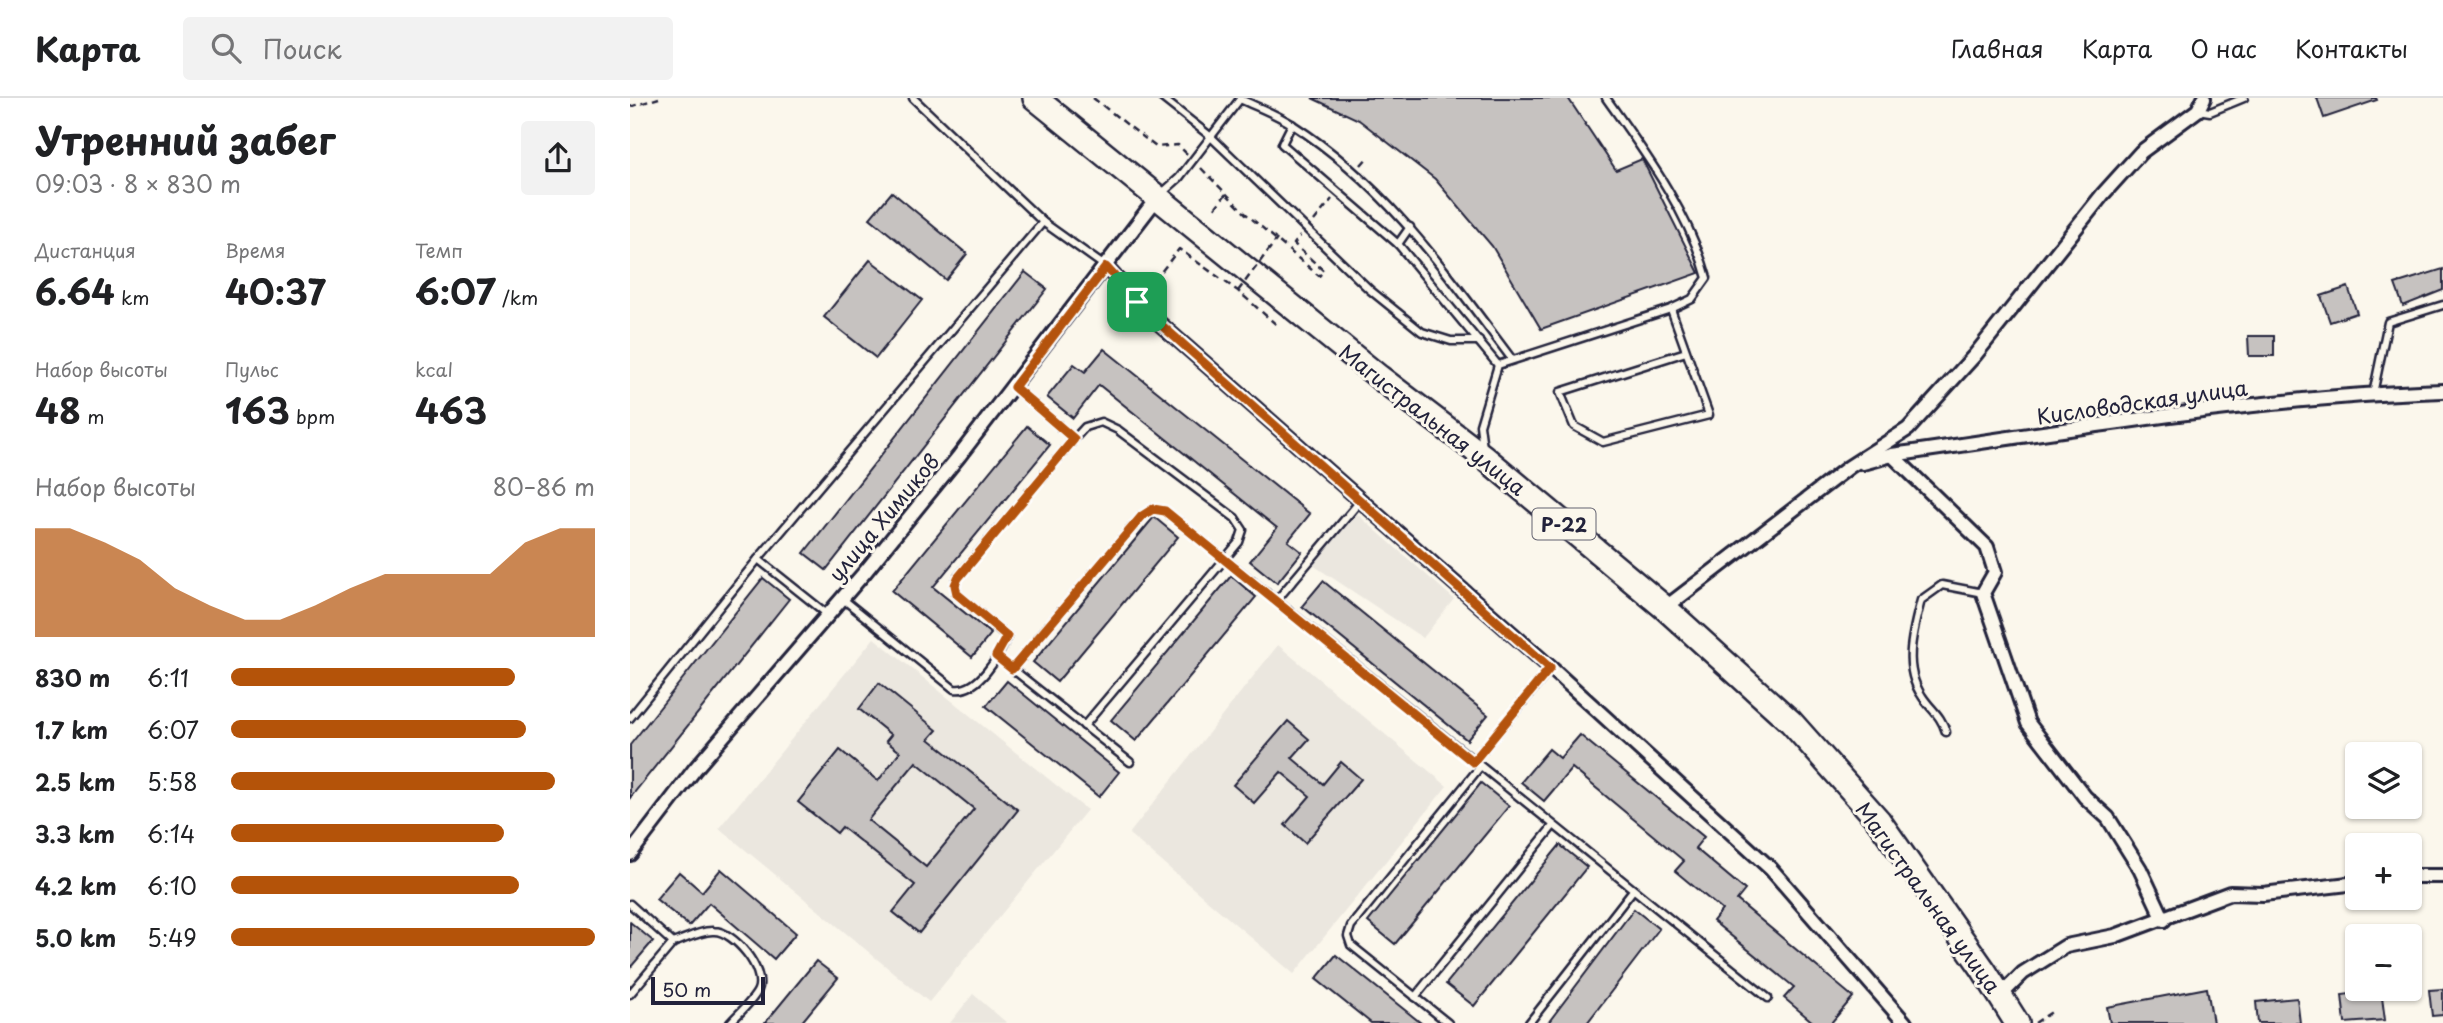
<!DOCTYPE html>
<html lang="ru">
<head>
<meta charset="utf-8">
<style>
	:root { --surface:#fff; --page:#f2f2f2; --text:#202124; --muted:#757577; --line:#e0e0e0; --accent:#b45309 }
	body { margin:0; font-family:"Playpen Sans",sans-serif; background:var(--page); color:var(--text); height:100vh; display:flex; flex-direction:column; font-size:26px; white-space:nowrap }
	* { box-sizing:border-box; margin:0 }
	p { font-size:23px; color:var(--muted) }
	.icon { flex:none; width:38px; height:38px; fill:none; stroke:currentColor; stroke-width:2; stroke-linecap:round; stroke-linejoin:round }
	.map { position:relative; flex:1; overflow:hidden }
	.details { display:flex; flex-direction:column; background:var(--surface); width:630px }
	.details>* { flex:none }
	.fabs { position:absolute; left:1715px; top:644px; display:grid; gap:14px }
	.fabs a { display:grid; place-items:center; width:77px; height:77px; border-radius:7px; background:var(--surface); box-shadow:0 2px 5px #0004; font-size:35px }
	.scale { position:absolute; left:21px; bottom:18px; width:114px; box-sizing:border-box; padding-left:7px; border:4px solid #22223b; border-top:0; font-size:19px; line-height:24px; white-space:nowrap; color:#22223b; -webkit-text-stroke:5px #fbf7ec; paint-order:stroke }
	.pin { position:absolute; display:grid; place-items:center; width:60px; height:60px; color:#fff; margin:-30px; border-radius:14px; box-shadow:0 4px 10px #0006 }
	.round { display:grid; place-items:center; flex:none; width:74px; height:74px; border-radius:7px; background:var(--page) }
	.headline { display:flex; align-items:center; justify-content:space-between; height:119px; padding:0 35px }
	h1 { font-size:38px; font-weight:700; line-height:52px }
	.figures { display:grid; grid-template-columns:repeat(3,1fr); gap:10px; height:119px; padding:7px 35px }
	.figures div { display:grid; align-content:center }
	.figures b { font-size:35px; font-weight:700 }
	.figures small { font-size:19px; font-weight:400 }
	.figures p { font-size:19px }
	.chart { height:196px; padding:14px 35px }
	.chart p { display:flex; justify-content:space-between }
	.chart svg { width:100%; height:126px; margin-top:7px; fill:var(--accent); opacity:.7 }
	ul { padding:0 35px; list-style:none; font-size:23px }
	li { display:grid; grid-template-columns:112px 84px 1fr; align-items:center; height:52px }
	li i { height:18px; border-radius:9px; background:var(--accent) }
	header { display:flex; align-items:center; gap:42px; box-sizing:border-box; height:98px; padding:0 35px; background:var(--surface); border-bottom:2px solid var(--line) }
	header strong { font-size:33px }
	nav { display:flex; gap:38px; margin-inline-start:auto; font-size:24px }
	.search { width:490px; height:63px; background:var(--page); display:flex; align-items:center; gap:18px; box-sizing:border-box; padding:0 24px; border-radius:7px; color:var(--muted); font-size:26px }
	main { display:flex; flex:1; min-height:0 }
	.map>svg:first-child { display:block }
	.built { fill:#ebe7df }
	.building { fill:#c6c2c0; stroke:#22223b; stroke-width:2; fill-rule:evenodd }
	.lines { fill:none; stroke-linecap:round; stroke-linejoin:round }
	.lane-casing { stroke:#22223b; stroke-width:11 }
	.street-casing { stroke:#22223b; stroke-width:18 }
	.highway-casing { stroke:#22223b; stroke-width:28 }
	.path { stroke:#22223b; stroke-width:2.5; stroke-dasharray:7 5; stroke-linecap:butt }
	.lane { stroke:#fbf7ec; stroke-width:6 }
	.street { stroke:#fbf7ec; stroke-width:12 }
	.highway { stroke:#fbf7ec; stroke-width:23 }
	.path-bridge { stroke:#22223b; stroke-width:2.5; stroke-dasharray:7 5; stroke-linecap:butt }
	.route-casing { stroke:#fff; stroke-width:14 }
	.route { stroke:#b45309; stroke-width:9 }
	.labels { text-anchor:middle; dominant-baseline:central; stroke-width:6; stroke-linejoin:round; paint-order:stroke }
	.shield { fill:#fbf7ec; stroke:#636270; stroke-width:2 }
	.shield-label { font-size:19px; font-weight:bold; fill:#22223b }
	.street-label { font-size:21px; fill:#22223b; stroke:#fbf7ec }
</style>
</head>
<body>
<header>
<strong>Карта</strong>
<div class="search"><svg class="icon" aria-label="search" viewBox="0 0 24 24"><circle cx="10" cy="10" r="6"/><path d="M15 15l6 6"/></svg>Поиск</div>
<nav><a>Главная</a><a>Карта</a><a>О нас</a><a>Контакты</a></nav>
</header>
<main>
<section class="details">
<div class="headline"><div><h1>Утренний забег</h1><p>09:03 · 8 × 830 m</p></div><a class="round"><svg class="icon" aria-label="share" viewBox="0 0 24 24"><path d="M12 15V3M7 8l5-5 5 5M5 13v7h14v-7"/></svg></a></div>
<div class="figures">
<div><p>Дистанция</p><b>6.64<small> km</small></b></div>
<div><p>Время</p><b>40:37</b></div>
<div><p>Темп</p><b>6:07<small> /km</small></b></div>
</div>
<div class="figures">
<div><p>Набор высоты</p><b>48<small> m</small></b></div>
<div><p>Пульс</p><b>163<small> bpm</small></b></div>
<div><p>kcal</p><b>463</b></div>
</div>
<div class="chart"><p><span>Набор высоты</span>80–86 m</p>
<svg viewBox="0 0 160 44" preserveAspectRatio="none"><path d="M0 44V6L10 6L20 11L30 17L40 27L50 33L60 38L70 38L80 33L90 27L100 22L110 22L120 22L130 22L140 11L150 6L160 6V44z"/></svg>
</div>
<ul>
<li><b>830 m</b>6:11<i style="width:78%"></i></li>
<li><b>1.7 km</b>6:07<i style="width:81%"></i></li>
<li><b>2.5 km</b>5:58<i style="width:89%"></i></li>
<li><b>3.3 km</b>6:14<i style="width:75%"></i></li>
<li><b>4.2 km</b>6:10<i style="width:79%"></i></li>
<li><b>5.0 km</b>5:49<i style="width:100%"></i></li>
</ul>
</section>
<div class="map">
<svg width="1813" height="925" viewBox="0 0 1813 925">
	<rect width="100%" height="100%" fill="#fbf7ec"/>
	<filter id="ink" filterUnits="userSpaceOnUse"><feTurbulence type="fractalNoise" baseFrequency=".0143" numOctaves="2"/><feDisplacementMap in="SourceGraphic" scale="14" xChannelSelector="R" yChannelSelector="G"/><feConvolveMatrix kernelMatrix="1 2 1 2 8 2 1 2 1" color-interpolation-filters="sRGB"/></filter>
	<g filter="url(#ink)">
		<g class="built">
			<polygon points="726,415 824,501 793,540 683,467"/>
			<polygon points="244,540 457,712 299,904 89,730"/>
			<polygon points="648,547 817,688 664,876 499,736"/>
			<polygon points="343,896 377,925 320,925"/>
		</g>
		<g class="building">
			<polygon points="682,0 938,0 986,72 1012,61 1069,175 911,231 862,148 805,81 729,22"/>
			<polygon points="1687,0 1746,0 1747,2 1694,20"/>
			<polygon points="262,94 337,156 316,182 240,120"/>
			<polygon points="240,162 292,202 246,260 194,219"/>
			<polygon points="1813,171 1813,192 1773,208 1765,186"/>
			<polygon points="395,174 417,191 196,472 174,455"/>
			<polygon points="1718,189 1727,215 1700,224 1691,198"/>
			<polygon points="1618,238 1644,238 1644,258 1619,258"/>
			<polygon points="474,251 680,416 658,443 672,454 647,485 620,463 647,430 469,287 443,320 417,299 444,266 455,274"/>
			<polygon points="397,328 420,347 303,489 361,536 342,559 262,493"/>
			<polygon points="524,419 548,439 427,584 403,564"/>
			<polygon points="601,478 626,499 506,643 481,622"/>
			<polygon points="133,480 159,501 0,700 0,647"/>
			<polygon points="693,483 858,617 837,642 672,508"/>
			<polygon points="377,583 489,674 469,699 356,608"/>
			<path d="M249 585 307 632 299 641 388 712 289 835 263 814 285 787 212 729 207 735 168 704 210 652 248 683 270 654 256 643 261 637 229 611ZM286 664 344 711 296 769 238 722Z"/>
			<polygon points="658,623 679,641 662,660 693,686 711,664 731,681 675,745 655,727 680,698 651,674 624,705 603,687"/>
			<polygon points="950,637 1074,739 1065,750 1115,792 1107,802 1223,899 1201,925 1184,925 1154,900 1164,889 1083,823 1092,812 1045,773 1054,763 942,670 914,703 891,684 919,651 930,660"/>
			<polygon points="851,685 879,708 765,846 738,824"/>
			<polygon points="930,747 957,769 844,908 816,886"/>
			<polygon points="91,771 166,835 144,861 79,805 59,828 26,801 49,774 72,794"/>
			<polygon points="1004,811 1029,831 957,925 918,925"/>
			<polygon points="0,824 23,843 0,870"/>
			<polygon points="706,857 791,925 741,925 686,881"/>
			<polygon points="186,863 208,880 171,925 135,925"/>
			<polygon points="1577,890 1583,925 1480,925 1477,909"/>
			<polygon points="1813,891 1813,917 1802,918 1799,892"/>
			<polygon points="1751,892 1755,922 1715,925 1712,897"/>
			<polygon points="1667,900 1670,925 1628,925 1626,904"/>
		</g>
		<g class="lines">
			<defs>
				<g id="lane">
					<polyline points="283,0 413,124 476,169"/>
					<polyline points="532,0 580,38 740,192 792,234 821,243 849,243"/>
					<polyline points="1568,12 1580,14 1614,0"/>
					<polyline points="662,26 652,46 768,146 780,129"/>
					<path d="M530 97 549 80 610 1C627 9 647 16 663 27 755 86 817 175 881 260"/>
					<polyline points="768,146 868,267"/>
					<polyline points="1041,211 1079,317 973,344 944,328 930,294 1056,254"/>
					<polyline points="384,289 444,341 455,329 471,324 488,332 605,420 613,432 609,444 454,628"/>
					<polyline points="1743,296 1758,224 1813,207"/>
					<path d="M853 350 850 327 868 267 1041 211 1062 201 1077 180C1059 114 1015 55 976 0"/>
					<polyline points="128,461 197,516"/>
					<path d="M213 501 324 591C348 595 369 559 377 538L327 496 325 487 328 479 444 341"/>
					<polyline points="646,503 731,402"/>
					<polyline points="366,558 500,664"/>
					<polyline points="382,571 512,418 523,411 535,413 1138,900"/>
					<polyline points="0,620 128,461 413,124"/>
					<path d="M1316 634C1311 617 1301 612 1292 598 1272 569 1283 533 1291 502L1312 487 1353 495"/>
					<polyline points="843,664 921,570"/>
					<polyline points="0,806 43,845 0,896"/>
					<path d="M43 845C55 841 72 832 84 833 104 833 136 872 128 892 123 903 109 915 100 925"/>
					<polyline points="785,899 923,728"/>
					<polyline points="818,925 721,847 718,838 721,828 849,670"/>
					<polyline points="899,925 1003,792"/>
				</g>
				<g id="street">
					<polyline points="476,169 521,218 921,570 1141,771 1275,925"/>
					<polyline points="1262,357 1357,449 1365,474 1353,495 1398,625 1455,699 1478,720 1510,771 1534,822"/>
					<path d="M1233 365 1262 357C1445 331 1628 299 1813 293"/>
					<polyline points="1035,510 1219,369 1278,331 1345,257 1473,96 1511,54 1568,12 1574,0"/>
					<polyline points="0,756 65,671 235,474 329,358 527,100"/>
					<polyline points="1780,778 1813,778"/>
					<polyline points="1370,898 1393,875 1436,848 1485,838 1600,795 1633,796 1727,785"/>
				</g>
				<polyline id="highway" points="405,0 749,279 854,359 1035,510 1161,624 1249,723 1353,871 1387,925"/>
			</defs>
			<use href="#lane" class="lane-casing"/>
			<use href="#street" class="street-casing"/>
			<use href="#highway" class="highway-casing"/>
			<g class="path">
				<polyline points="463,0 526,49 548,47 557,56"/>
				<polyline points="0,9 29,0"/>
				<polyline points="731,67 738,59"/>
				<polyline points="571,70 615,115 689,178 694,173 664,146 670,138"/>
				<polyline points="585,110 596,96"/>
				<polyline points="684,123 702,101"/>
				<polyline points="517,192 549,151 608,193 649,229"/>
				<polyline points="1405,925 1423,913"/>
			</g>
			<use href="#lane" class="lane"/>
			<use href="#street" class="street"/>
			<use href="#highway" class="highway"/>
			<polyline class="path-bridge" points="608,193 647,141"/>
		</g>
	</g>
	<g class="lines" filter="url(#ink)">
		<defs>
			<polygon id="route" points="476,169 521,218 920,570 843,664 535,413 523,411 512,418 382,571 366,558 377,538 327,496 325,487 328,480 444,341 384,289"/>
		</defs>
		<use href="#route" class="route-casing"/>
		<use href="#route" class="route"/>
	</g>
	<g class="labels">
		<rect class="shield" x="902.5" y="410.5" width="63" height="31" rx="5"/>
		<g class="shield-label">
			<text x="934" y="426">Р-22</text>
		</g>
		<g class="street-label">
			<text transform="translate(1512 303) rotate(-8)">Кисловодская улица</text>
			<text transform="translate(803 321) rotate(38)">Магистральная улица</text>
			<text transform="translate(253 419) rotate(-50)">улица Химиков</text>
			<text transform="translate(1299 799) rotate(54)">Магистральная улица</text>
		</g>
	</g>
</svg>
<div class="fabs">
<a><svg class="icon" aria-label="layers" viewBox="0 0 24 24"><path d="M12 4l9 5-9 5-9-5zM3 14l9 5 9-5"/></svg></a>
<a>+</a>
<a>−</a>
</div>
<div class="scale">50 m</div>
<div class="pin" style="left:507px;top:204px;background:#1e9e55"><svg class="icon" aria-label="arrive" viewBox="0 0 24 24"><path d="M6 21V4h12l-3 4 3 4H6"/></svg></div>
</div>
</main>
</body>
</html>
